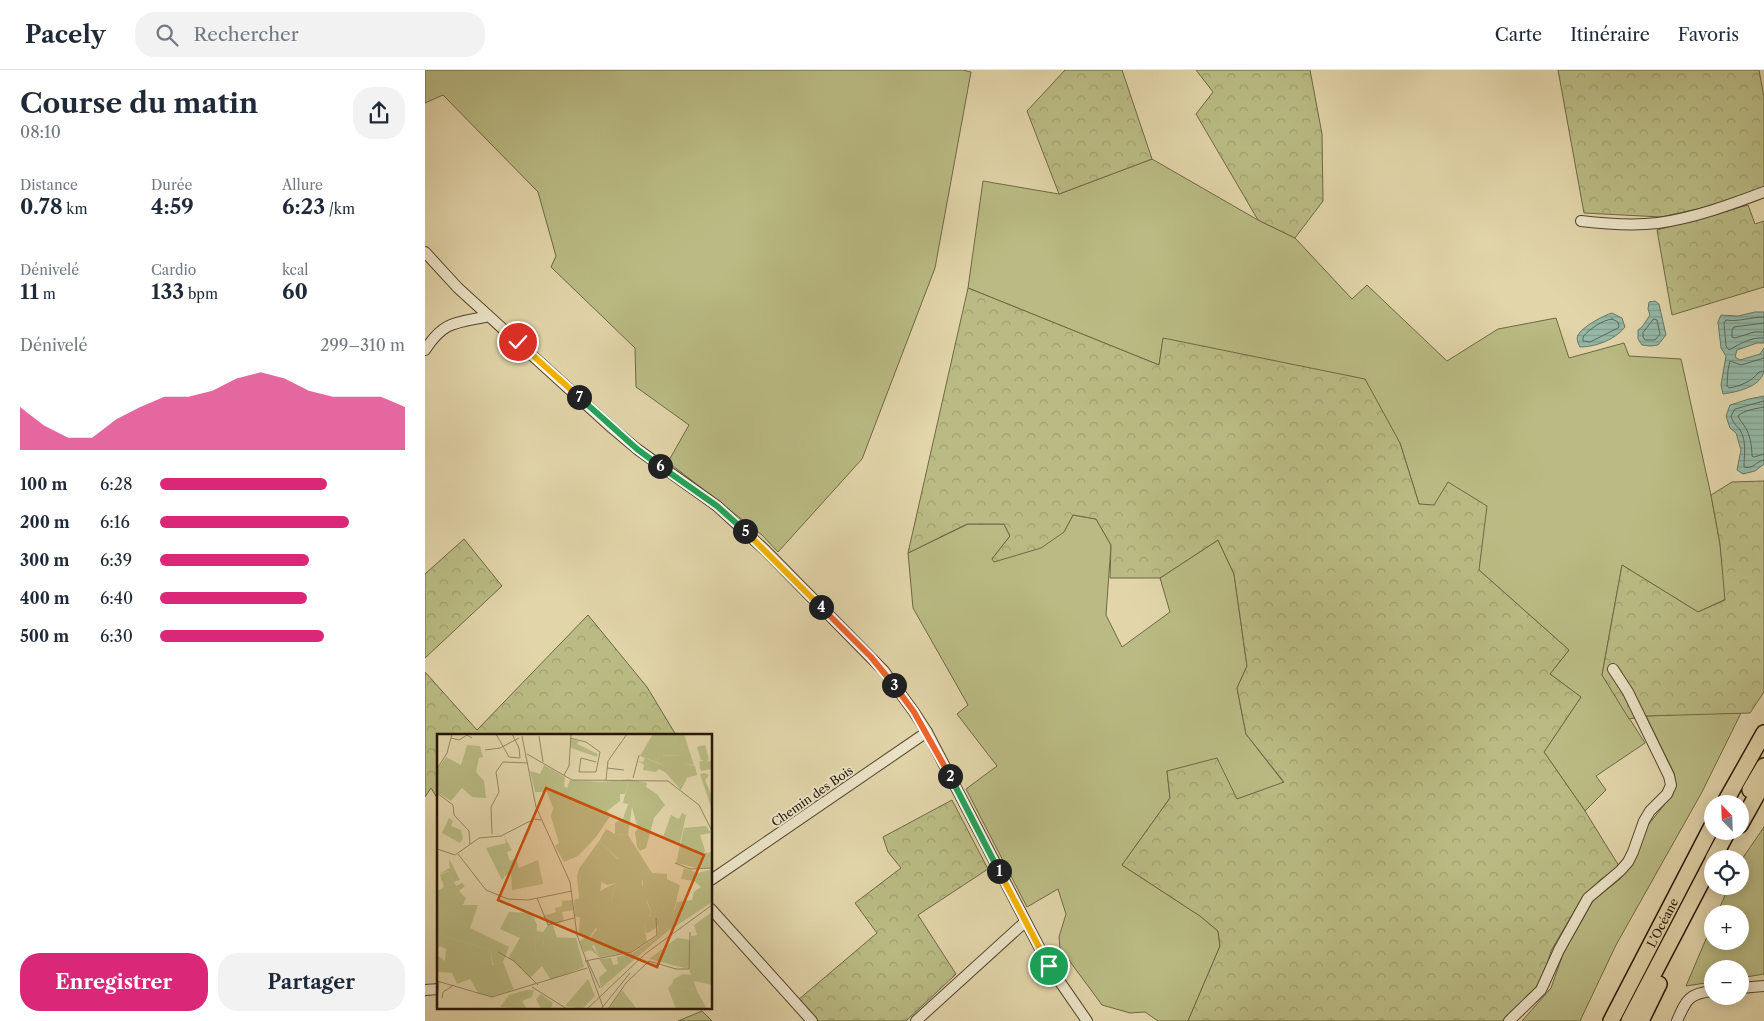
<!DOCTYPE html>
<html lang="fr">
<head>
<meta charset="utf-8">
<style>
	:root { --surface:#fff; --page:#f2f2f3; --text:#1f2937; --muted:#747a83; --line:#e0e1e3; --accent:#db2777 }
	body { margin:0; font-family:"Libre Caslon Text",serif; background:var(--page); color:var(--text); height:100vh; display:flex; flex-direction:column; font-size:19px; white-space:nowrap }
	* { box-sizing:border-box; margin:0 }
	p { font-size:16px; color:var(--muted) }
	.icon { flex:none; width:28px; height:28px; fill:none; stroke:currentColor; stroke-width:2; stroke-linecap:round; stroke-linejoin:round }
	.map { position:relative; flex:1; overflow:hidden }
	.sheet { display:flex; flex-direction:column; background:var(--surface); width:425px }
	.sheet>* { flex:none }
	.needle { width:32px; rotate:337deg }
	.buttons { position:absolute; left:1279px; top:725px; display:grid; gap:10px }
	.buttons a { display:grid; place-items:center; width:45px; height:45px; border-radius:50%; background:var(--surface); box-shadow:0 2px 12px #0003; font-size:25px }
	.pin { position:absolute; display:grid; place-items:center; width:42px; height:42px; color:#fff; margin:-21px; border:2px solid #fff; border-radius:50%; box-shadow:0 1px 5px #0007 }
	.km { position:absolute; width:25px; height:25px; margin:-12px; border-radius:50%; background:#222; color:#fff; font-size:14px; line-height:25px; text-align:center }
	.round { display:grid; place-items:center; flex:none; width:52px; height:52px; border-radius:20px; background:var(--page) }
	.overview { display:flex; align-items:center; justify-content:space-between; height:85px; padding:0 20px }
	h1 { font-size:28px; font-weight:800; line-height:38px }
	.metrics { display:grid; grid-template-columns:repeat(3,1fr); gap:8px; height:85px; padding:5px 20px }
	.metrics div { display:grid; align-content:center }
	.metrics b { font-size:21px; font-weight:800 }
	.metrics small { font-size:14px; font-weight:400 }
	.metrics p { font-size:14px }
	.chart { height:140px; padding:10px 20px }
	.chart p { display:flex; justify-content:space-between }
	.chart svg { width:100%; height:90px; margin-top:5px; fill:var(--accent); opacity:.7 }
	.cta { display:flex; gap:10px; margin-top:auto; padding:10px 20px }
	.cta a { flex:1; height:58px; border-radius:20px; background:var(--accent); color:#fff; font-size:20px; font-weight:800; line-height:58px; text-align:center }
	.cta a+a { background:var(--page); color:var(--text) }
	ul { padding:0 20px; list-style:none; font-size:16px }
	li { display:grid; grid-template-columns:80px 60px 1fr; align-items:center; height:38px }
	li i { height:12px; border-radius:6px; background:var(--accent) }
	header { display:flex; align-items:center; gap:30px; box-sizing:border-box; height:70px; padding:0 25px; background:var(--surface); border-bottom:1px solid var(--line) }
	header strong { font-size:24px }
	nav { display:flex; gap:28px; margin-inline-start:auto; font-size:18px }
	.search { width:350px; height:45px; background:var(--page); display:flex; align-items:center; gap:12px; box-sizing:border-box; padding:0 18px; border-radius:20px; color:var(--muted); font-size:19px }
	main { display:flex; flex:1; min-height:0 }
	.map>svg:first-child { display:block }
	.green { fill:#babb84; stroke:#6f6844 }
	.forest { fill:url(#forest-crowns); stroke:#6f6844 }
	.water { fill:url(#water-rules); stroke:#687866 }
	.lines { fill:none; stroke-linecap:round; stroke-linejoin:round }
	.shore { stroke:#5c6856; stroke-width:1 }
	.minor-casing { stroke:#54462d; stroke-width:12 }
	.highway-casing { stroke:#241603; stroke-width:18 }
	.minor { stroke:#ece4c8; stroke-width:10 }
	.highway { stroke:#e2d5aa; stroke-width:15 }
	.split-1-casing { stroke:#fff; stroke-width:10 }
	.split-2-casing { stroke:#fff; stroke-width:10 }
	.split-3-casing { stroke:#fff; stroke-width:10 }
	.split-4-casing { stroke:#fff; stroke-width:10 }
	.split-5-casing { stroke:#fff; stroke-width:10 }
	.split-6-casing { stroke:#fff; stroke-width:10 }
	.split-7-casing { stroke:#fff; stroke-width:10 }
	.split-8-casing { stroke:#fff; stroke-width:10 }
	.split-1 { stroke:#f5b400; stroke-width:6 }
	.split-2 { stroke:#22a559; stroke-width:6 }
	.split-3 { stroke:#f0652b; stroke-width:6 }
	.split-4 { stroke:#f0652b; stroke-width:6 }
	.split-5 { stroke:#f5b400; stroke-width:6 }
	.split-6 { stroke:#22a559; stroke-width:6 }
	.split-7 { stroke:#22a559; stroke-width:6 }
	.split-8 { stroke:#f5b400; stroke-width:6 }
	.labels { text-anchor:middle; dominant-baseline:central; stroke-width:4; stroke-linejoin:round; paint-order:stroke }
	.street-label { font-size:12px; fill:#241603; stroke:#ece4c8 }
	.inset-road { fill:none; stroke:#968967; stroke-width:1 }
	.view { fill:#cb4f0b; fill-opacity:0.15; stroke:#cb4f0b; stroke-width:2.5 }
	.inset-edge { fill:none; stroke:#241603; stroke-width:2.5 }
</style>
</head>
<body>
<header>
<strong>Pacely</strong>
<div class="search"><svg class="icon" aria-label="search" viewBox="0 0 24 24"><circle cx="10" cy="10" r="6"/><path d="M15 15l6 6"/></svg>Rechercher</div>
<nav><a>Carte</a><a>Itinéraire</a><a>Favoris</a></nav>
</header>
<main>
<section class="sheet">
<div class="overview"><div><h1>Course du matin</h1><p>08:10</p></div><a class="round"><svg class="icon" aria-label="share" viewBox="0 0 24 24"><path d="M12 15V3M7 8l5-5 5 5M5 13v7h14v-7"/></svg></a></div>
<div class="metrics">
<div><p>Distance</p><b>0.78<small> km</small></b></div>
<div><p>Durée</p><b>4:59</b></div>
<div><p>Allure</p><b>6:23<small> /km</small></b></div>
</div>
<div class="metrics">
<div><p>Dénivelé</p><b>11<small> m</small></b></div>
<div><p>Cardio</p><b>133<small> bpm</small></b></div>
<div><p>kcal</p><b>60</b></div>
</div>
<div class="chart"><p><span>Dénivelé</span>299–310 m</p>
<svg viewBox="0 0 160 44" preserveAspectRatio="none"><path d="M0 44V23L10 32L20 38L30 38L40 29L50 23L60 18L70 18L80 15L90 9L100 6L110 9L120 15L130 18L140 18L150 18L160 23V44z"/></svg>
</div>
<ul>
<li><b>100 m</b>6:28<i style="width:68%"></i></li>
<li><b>200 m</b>6:16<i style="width:77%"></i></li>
<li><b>300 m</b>6:39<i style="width:61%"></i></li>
<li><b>400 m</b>6:40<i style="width:60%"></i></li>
<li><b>500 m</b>6:30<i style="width:67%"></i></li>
</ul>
<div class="cta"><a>Enregistrer</a><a>Partager</a></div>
</section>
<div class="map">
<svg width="1339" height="951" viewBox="0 0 1339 951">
	<defs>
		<pattern id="forest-crowns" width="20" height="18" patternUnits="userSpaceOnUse" patternTransform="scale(1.25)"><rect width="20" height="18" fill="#babb84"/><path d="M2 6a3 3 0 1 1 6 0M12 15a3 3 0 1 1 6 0" fill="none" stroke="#a0a070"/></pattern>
		<pattern id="water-rules" width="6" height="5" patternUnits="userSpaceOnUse" patternTransform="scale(1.25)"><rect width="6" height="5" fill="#95b9a8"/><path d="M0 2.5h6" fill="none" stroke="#809e8f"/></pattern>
	</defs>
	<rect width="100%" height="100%" fill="#e2d5aa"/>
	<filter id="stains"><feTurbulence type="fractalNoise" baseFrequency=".004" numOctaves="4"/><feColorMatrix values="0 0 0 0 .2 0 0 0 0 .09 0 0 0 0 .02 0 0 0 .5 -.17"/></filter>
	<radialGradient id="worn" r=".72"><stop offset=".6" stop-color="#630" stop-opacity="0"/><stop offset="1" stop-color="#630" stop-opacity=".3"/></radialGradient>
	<g class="green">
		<polygon points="0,0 538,0 546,2 510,198 437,389 353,482 337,465 243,392 264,355 211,317 210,278 126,197 131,186 113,122 18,25 0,33"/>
		<polygon points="727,89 833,150 870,168 927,229 942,215 1022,291 1073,259 1131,248 1144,288 1199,273 1204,286 1256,289 1286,425 1295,474 1301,529 1273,542 1197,495 1177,605 1220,673 1171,706 1181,720 1160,741 1119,682 1156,627 1125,604 1144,580 1054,500 1009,436 994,434 975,373 738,269 734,295 543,218 558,111 634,124"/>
		<polygon points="648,445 671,449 686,475 681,545 697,577 745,542 735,508 793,470 809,504 822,596 812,618 821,664 859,713 812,729 742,701 745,728 697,795 775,846 793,861 795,876 763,951 733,951 720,942 705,943 677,935 635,878 634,867 641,844 633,819 602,837 541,719 572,696 532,644 543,635 488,538 483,483 543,454 579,454 585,466 567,489 639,462"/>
		<polygon points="1284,643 1316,643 1277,722 1191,875 1155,951 1097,951 1126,918 1138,884 1168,831 1195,809 1207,795 1223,755 1248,724 1251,715 1249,703 1221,646"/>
		<polygon points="1339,757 1339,904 1315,908 1315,899 1288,899 1287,912 1261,916 1287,855 1288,871 1315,871 1315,844 1292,844 1304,816 1315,816 1315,792"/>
		<polygon points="277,941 287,951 253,951"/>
	</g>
	<g class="forest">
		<polygon points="640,0 697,0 727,89 634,124 602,41"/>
		<polygon points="771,0 885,0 897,64 898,131 870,168 833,150 771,44 788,22"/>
		<polygon points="1133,0 1334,0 1339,27 1339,117 1277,138 1236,147 1159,143"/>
		<polygon points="1323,135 1330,154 1339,151 1339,217 1247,245 1232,160"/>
		<polygon points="543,218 734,295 738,268 940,309 975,373 994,434 1009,435 1023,412 1062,436 1054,500 1144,580 1125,604 1156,627 1119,682 1160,741 1194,796 1175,810 1158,826 1126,881 1120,901 1111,918 1095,936 1078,951 763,951 795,876 793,861 775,846 697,795 745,728 742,701 792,688 812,729 859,712 821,664 812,618 822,596 809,504 793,470 735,508 685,508 686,475 671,449 648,445 639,462 616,478 569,492 567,489 585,466 579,454 542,454 483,483"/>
		<polygon points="1339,411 1339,622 1325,643 1221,646 1204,649 1177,605 1197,495 1273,542 1300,530 1295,474 1286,425 1307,412"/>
		<polygon points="39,469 77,516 0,588 0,504"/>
		<polygon points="163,545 222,617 251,665 14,665 14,731 6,718 0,727 0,602 52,660"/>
		<polygon points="527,730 563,799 493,845 531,904 481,951 393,951 373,930 452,863 430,833 476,798 463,782 458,767"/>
	</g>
	<g class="water">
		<polygon points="1230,231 1234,234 1241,265 1233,275 1225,276 1217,275 1213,269 1213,260 1217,257 1225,245 1223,239 1224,232"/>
		<path d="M1330 242H1339V273H1332L1312 280 1310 287 1315 290 1335 284 1339 278C1339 285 1339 295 1339 302 1334 318 1311 322 1298 324L1296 315 1301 286 1296 278 1293 252 1296 245 1313 246Z"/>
		<path d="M1187 243 1197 248 1200 257C1190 270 1170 277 1155 277 1153 273 1151 269 1153 265 1157 257 1179 245 1187 243Z"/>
		<polygon points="1339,326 1339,394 1330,401 1318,404 1312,400 1316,380 1311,363 1305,358 1301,346 1305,335 1324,329"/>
	</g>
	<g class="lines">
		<g class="shore">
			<path d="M1339 247C1325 247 1315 252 1301 250L1299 253 1301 276 1304 280C1315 274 1325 267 1339 268"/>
			<path d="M1187 249 1193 252 1194 256 1193 258 1165 272 1158 271V267C1164 259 1178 250 1187 249Z"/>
			<polygon points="1229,249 1232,250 1235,264 1230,270 1220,270 1218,267 1218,263"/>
			<polyline points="1339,253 1309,257 1307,260 1307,267 1310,268 1329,262 1339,262"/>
			<path d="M1339 288 1316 295 1305 291 1303 300 1302 316 1304 318C1316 316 1327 311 1334 302L1339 301"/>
			<path d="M1339 331 1310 339 1306 346C1308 353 1311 355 1315 360 1322 371 1319 385 1319 397 1328 400 1331 391 1339 390"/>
			<path d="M1339 337C1330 339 1319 340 1313 346 1315 351 1317 352 1320 357 1325 364 1327 377 1327 386L1329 387 1339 384"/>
		</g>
		<defs>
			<g id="minor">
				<path d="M1156 151C1181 154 1208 156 1233 153 1269 148 1305 135 1339 122"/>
				<polyline points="0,182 33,218 187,358 212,379 292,436 340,480 459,601 489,642 502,662 624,896 662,951"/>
				<path d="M0 280C18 252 29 253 60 247L62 245"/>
				<polyline points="286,810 502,662"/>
				<polyline points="286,839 387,951"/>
				<polyline points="1315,918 1339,916"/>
				<polyline points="0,920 14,919"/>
				<polyline points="491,951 600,852"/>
				<polyline points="1084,951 1116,920 1134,880 1163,828 1195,801 1203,792 1208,782 1219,751 1225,741 1242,724 1246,715 1244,706 1203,622 1188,599"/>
				<path d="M1252 951C1261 930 1264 923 1288 921"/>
			</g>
			<g id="highway">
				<polyline points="1325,720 1339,696"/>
				<polyline points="1299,734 1339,663"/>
				<polyline points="1315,755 1339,712"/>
				<polyline points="1288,789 1303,761"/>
				<path id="s1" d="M1186 951 1288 754"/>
				<polyline points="1204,951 1288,790"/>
				<polyline points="1216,951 1234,914"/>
			</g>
		</defs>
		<use href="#minor" class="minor-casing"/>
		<use href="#highway" class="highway-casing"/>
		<use href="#minor" class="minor"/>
		<use href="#highway" class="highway"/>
	</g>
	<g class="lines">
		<defs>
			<polyline id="split-1" points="574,801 624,896"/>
			<polyline id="split-2" points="525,706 574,801"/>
			<polyline id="split-3" points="469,615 489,642 525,706"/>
			<polyline id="split-4" points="396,537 446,587 469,615"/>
			<polyline id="split-5" points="320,461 396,537"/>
			<polyline id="split-6" points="235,396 292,436 320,461"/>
			<polyline id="split-7" points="154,327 212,379 235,396"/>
			<polyline id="split-8" points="93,272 154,327"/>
		</defs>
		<use href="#split-1" class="split-1-casing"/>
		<use href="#split-2" class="split-2-casing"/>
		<use href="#split-3" class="split-3-casing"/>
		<use href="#split-4" class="split-4-casing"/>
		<use href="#split-5" class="split-5-casing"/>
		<use href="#split-6" class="split-6-casing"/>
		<use href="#split-7" class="split-7-casing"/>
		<use href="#split-8" class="split-8-casing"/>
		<use href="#split-1" class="split-1"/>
		<use href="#split-2" class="split-2"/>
		<use href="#split-3" class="split-3"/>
		<use href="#split-4" class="split-4"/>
		<use href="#split-5" class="split-5"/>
		<use href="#split-6" class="split-6"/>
		<use href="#split-7" class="split-7"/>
		<use href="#split-8" class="split-8"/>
	</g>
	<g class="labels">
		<g class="street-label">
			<text transform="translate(387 726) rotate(-35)">Chemin des Bois</text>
			<text stroke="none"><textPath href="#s1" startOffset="111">L’Océane</textPath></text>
		</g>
	</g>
	<g transform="translate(12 664)">
		<rect width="275" height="275" fill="#e2d5aa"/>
		<path d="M30 11 43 12 46 23 42 24 39 38 47 47 49 64 35 63 25 54 14 67 0 58V36L9 23 24 31ZM268 11 272 25 269 28 275 26V35L264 37 262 28 267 26H264L260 13ZM208 24 228 32H258L260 41 250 44 244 56 229 39 222 35 219 38 206 36 207 31 201 27 206 28ZM107 31 128 43 127 52 130 54 133 46 166 48 192 45 188 60H183V67L170 77 174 81 159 103 141 122 127 128 118 112 122 109 114 83 116 74 110 58H98L93 37 103 40ZM245 79 249 81 243 109 226 103 234 81 242 85ZM12 84 16 87 14 92 24 96 26 105 23 109 5 99ZM169 95 178 100 191 101 215 139 230 140V145L243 151 236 181 232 182 226 172 219 194 213 198 209 199 207 190 215 179 205 155 206 147 162 107ZM67 102 75 116 70 118 73 127 65 131 68 142 65 146 49 114 69 109ZM275 118V134L264 135 267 119ZM12 125 23 146 17 148 12 137 2 140 13 134ZM150 134 166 140 163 157 179 149 174 168 175 181H168L151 205 162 223 154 216 147 218 143 207 148 203 142 198 143 183H138L137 166 142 164 140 142 142 135ZM72 178 95 179 100 191 98 219 106 213 107 203 139 204 147 233 114 246 105 232 93 244 72 223 83 204 63 195ZM275 178V251L257 247 260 257 235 250 237 245 246 240 254 241 252 235 212 225 240 204 254 206V202L260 201 257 191ZM221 191 232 196 164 254 162 243 170 237 162 225 174 224 176 231 181 230 180 223 196 219 220 202ZM0 200 54 216 55 231 66 228 77 256 55 263 42 260 33 245 20 250 15 239 0 238V221L8 227 9 215 3 212 0 217ZM151 245 158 262 145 275 128 272ZM90 256H97L95 263 85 267 90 275 63 273 72 261ZM185 256 200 275H171ZM104 260 116 269 113 275H104L99 265Z" fill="#babb84"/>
		<path d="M223 21 245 22 248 30 258 32H228L219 28ZM267 39 272 41 268 46 275 62V76L263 40ZM192 45 210 49 209 53 220 60 228 71 217 84 209 114 203 117 200 113 198 98 201 95 195 73 191 101 178 100V89L186 85 191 70 186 69ZM269 92 274 99 263 101 268 116 264 135 239 129 247 94ZM162 107 181 125 183 122 205 137V155L209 154 213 158 209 166 215 180 212 181 214 186 207 190 210 208 194 218 162 223 157 211 153 213 150 209 160 195 152 183 162 174 168 175 169 181H175L173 173 179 149 170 151 165 148 164 139 152 140 155 136 142 135ZM79 124 82 134 101 126 106 150 75 156 74 139 68 142 65 131ZM247 134 261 139 275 135V168L233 196 219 191 218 184 226 172 232 181H236L240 168 255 166 257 158 264 153 257 147 244 145ZM12 137 19 152 25 149 28 152 22 157 29 164 26 171H41L33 194 72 213 66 228 56 231 54 216 0 200V157L7 153 3 141ZM135 166 136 176 125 178 127 187 116 191 120 204H107L106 212 110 214V221L98 219 99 197 106 198 111 191 106 182 119 178 118 174 125 172V167ZM235 250 260 257 270 275H239L231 254Z" fill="#babb84"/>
		<path d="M216 0H247L257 31 248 30 244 22 223 21 219 28 203 22ZM133 5 142 7 140 10 161 20 160 23 134 14Z" fill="#babb84"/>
		<path class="inset-road" d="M59 0 72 23 83 24 82 14 75 0M85 2 99 73 133 148 140 201 166 273M102 2 106 28M14 4 22 6 30 1 35 4M133 4 149 8 163 18 159 38H142L144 24 159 28M48 16 63 14 82 4M90 20 135 46 231 47 262 71 275 97M170 34 187 36M0 35 10 19 15 0M127 41 132 32 134 0M196 44 202 21M169 46 171 27 190 0M0 59 16 71 17 81 32 97 33 110M55 100 54 73 62 58 59 38 66 28 90 29M0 115 18 121 42 104 64 102 97 85 104 86M21 120 49 156 71 165 91 166 135 157M238 129 253 135 275 134M100 164 111 191 137 184M61 218 77 227 101 251M150 226 163 254M148 227 195 218 220 201 219 184M0 247 55 263 150 234M95 253 130 275M5 264 6 258 17 251M0 267 2 247M150 275 208 220 275 171M164 275 193 239M171 275 189 249 212 227 239 235H252L253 198"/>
		<path class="view" d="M109 54 267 121 220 233 61 166Z"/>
		<rect width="275" height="275" class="inset-edge"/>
	</g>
	<rect width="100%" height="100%" filter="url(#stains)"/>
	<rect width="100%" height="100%" fill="url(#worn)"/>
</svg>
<div class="buttons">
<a><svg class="needle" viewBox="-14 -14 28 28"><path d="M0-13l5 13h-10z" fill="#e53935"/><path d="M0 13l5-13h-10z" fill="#747a83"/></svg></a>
<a><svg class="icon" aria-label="locate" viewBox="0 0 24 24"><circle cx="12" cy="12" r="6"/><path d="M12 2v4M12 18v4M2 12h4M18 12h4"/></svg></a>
<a>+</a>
<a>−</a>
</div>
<div class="pin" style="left:624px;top:896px;background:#1e9e55"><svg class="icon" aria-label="arrive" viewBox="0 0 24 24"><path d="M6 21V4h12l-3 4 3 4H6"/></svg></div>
<div class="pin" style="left:93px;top:272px;background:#d93025"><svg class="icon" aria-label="check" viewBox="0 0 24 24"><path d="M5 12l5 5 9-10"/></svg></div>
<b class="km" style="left:574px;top:801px">1</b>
<b class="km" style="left:525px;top:706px">2</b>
<b class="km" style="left:469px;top:615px">3</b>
<b class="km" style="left:396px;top:537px">4</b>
<b class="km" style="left:320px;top:461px">5</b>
<b class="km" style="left:235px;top:396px">6</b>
<b class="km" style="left:154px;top:327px">7</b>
</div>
</main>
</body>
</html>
